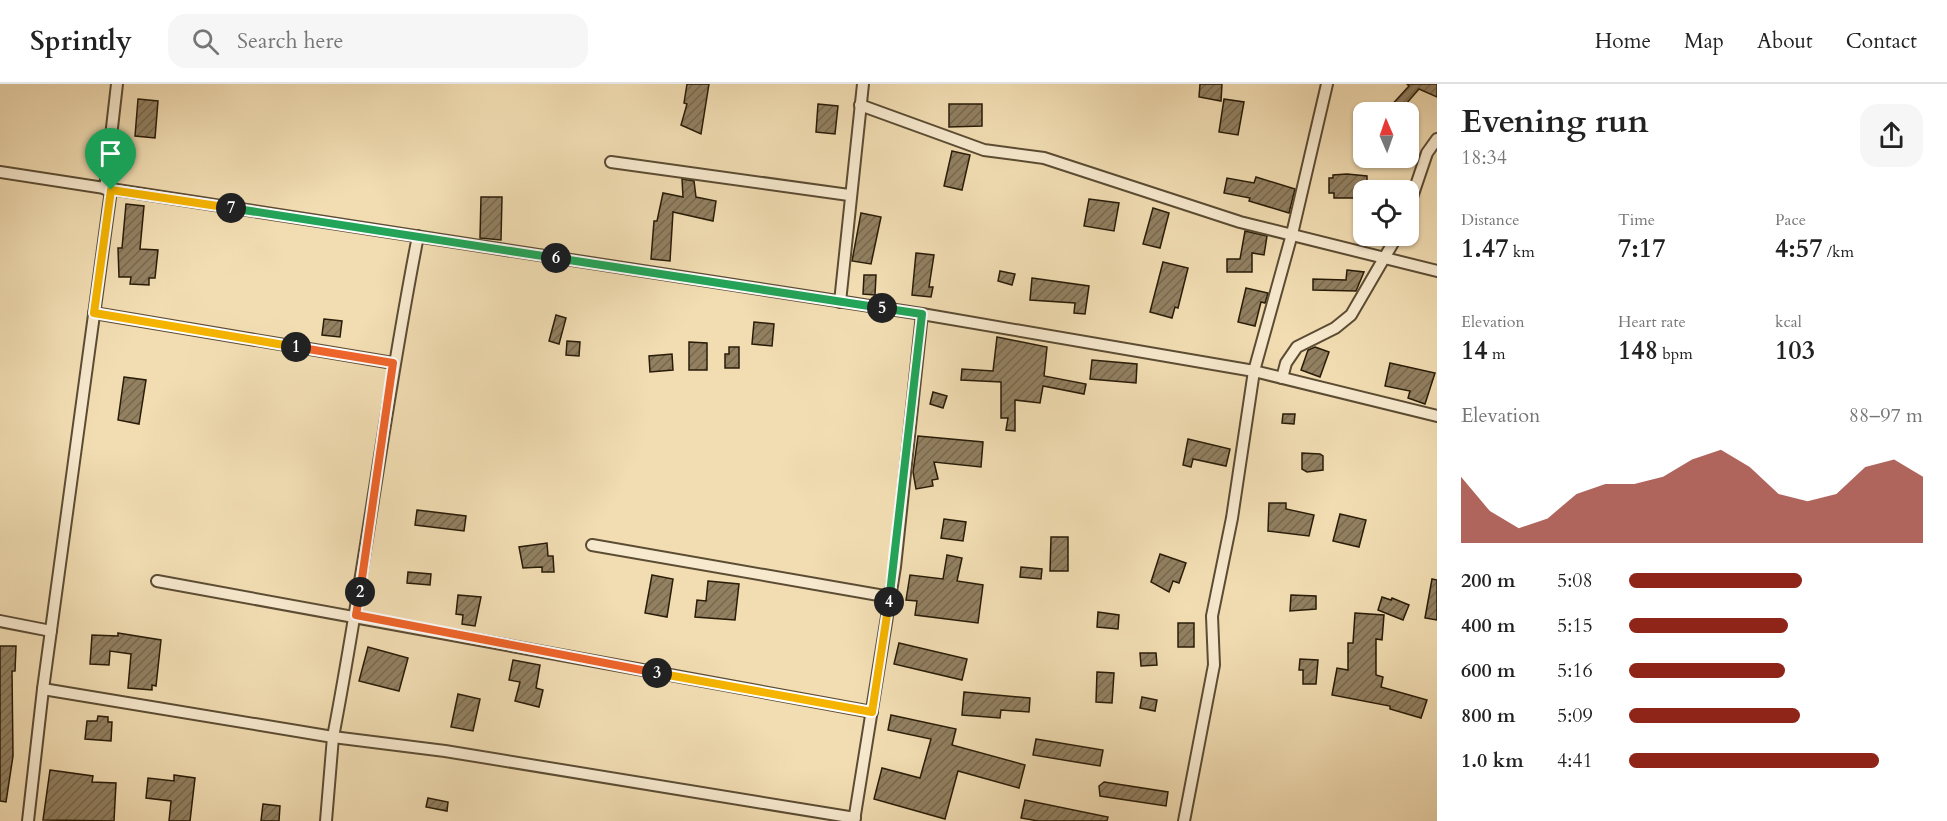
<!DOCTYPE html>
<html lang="en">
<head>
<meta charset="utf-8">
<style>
	:root { --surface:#fff; --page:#f6f6f6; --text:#222; --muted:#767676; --line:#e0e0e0; --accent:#8f2418 }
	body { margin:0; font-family:Cardo,serif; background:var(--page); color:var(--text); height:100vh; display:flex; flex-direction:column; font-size:22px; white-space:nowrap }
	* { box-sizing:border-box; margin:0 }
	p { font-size:20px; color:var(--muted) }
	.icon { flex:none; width:33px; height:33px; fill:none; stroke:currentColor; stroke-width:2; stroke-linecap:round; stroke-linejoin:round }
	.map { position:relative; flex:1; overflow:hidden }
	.drawer { display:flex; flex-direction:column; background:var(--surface); width:510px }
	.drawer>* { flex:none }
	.needle { width:39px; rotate:358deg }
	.fabs { position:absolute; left:1353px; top:18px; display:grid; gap:12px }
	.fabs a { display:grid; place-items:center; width:66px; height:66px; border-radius:12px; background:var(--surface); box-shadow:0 2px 4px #0004; font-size:30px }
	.pin { position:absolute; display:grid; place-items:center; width:51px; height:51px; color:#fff; margin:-62px -26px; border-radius:50% 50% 50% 0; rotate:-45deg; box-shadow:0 0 6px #0007 }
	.pin .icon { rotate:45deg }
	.km { position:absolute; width:30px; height:30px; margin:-15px; border-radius:50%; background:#222; color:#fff; font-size:16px; line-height:30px; text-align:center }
	.round { display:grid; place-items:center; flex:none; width:63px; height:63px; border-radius:18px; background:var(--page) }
	.summary { display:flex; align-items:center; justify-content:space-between; height:102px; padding:0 24px }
	h1 { font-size:33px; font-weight:700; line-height:45px }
	.stats { display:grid; grid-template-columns:repeat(3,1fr); gap:9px; height:102px; padding:6px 24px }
	.stats div { display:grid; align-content:center }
	.stats b { font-size:26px; font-weight:700 }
	.stats small { font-size:16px; font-weight:400 }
	.stats p { font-size:16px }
	.chart { height:168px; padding:12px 24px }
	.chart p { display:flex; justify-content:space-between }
	.chart svg { width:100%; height:108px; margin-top:6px; fill:var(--accent); opacity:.7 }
	ul { padding:0 24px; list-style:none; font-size:20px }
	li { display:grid; grid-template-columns:96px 72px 1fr; align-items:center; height:45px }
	li i { height:15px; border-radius:8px; background:var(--accent) }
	header { display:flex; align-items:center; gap:36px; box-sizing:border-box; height:84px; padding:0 30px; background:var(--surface); border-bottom:2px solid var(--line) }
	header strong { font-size:28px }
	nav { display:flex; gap:33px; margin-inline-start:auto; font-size:21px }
	.search { width:420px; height:54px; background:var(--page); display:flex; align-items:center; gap:15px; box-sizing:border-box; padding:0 21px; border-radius:18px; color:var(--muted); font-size:22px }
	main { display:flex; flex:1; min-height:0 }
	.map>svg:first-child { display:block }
	.building { fill:url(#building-hatch); stroke:#291c08; stroke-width:1.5 }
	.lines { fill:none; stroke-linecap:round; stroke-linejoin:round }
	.street-casing { stroke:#5b4c33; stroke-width:14 }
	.street { stroke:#f7e9ce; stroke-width:10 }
	.split-1-casing { stroke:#fff; stroke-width:12 }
	.split-2-casing { stroke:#fff; stroke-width:12 }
	.split-3-casing { stroke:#fff; stroke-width:12 }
	.split-4-casing { stroke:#fff; stroke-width:12 }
	.split-5-casing { stroke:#fff; stroke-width:12 }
	.split-6-casing { stroke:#fff; stroke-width:12 }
	.split-7-casing { stroke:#fff; stroke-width:12 }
	.split-8-casing { stroke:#fff; stroke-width:12 }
	.split-1 { stroke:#f5b400; stroke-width:8 }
	.split-2 { stroke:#f0652b; stroke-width:8 }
	.split-3 { stroke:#f0652b; stroke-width:8 }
	.split-4 { stroke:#f5b400; stroke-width:8 }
	.split-5 { stroke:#22a559; stroke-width:8 }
	.split-6 { stroke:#22a559; stroke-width:8 }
	.split-7 { stroke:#22a559; stroke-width:8 }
	.split-8 { stroke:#f5b400; stroke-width:8 }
</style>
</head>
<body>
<header>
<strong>Sprintly</strong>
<div class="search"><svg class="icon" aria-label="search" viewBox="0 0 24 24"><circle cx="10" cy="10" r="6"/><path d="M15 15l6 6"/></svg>Search here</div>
<nav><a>Home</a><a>Map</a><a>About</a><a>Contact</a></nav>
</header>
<main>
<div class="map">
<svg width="1437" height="737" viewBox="0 0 1437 737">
	<defs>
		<pattern id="building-hatch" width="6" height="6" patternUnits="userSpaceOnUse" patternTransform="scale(1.5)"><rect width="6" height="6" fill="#928061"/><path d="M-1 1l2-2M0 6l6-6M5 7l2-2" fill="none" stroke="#77684e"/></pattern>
	</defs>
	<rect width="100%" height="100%" fill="#f2ddb3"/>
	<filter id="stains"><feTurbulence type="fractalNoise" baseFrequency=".00333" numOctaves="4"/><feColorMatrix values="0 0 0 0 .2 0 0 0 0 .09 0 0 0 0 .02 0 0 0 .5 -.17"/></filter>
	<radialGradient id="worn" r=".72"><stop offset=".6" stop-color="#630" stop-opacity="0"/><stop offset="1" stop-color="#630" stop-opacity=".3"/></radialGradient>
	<g class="building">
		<polygon points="687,0 709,0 701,50 681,41 687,20 684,19"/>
		<polygon points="1200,0 1222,0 1221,17 1199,13"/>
		<polygon points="1407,0 1437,0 1437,13 1419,5 1399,28 1394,28 1389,24 1409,2"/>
		<polygon points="138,15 158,17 155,54 135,52"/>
		<polygon points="1224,15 1244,18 1238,51 1219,48"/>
		<polygon points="818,20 838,22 835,50 816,48"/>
		<polygon points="949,20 982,20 982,42 949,43"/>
		<polygon points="952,67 970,71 962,106 944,102"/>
		<polygon points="1347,90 1367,92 1367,106 1364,106 1364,114 1334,114 1334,109 1329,109 1329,94 1333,94 1333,91"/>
		<polygon points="1256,93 1295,105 1289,129 1249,117 1250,114 1224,109 1227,94 1254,99"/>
		<polygon points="682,95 694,97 696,113 716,117 713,137 673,128 670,177 651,175 654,137 657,137 663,109 683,113"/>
		<polygon points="481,113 502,113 501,156 480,154"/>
		<polygon points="1089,115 1119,119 1114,147 1084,142"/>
		<polygon points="126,120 144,122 140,165 158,166 155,194 149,194 149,201 130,200 131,193 119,193 118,164 122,164"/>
		<polygon points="1153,124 1169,129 1160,164 1143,160"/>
		<polygon points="861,129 881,133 871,180 852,177"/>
		<polygon points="1245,147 1267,152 1264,171 1252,169 1252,188 1227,188 1227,175 1240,175"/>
		<polygon points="916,169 934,171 929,203 933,203 931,213 912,211"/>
		<polygon points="1163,178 1188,184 1178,224 1175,223 1172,234 1150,228"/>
		<polygon points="1347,186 1364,188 1356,207 1313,206 1313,195 1346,196"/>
		<polygon points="1000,187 1015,190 1012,201 998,197"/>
		<polygon points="864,191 876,191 875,211 863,210"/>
		<polygon points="1032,194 1089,202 1085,230 1074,229 1075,219 1030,216"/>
		<polygon points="1246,204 1268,209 1265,219 1261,218 1255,242 1238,238"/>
		<polygon points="556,231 566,234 559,260 549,257"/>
		<polygon points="324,235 342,237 340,253 322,251"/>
		<polygon points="754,238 774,240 772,262 752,260"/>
		<polygon points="997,253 1047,263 1044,292 1086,300 1084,310 1043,302 1040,319 1015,316 1015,347 1006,346 1008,334 1001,334 1001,298 961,296 962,285 993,287"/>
		<polygon points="567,257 580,258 579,272 566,271"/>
		<polygon points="689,258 707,259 707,286 689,286"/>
		<polygon points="729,263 739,263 739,284 725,284 725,270 729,270"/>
		<polygon points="1315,263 1329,268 1320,293 1301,286 1308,266"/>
		<polygon points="672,270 673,286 650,288 649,272"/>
		<polygon points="1092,276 1137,280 1136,299 1090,295"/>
		<polygon points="1390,279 1435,289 1425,320 1408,314 1410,307 1385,302"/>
		<polygon points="124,293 146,296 139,340 118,336"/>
		<polygon points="933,308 947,312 943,324 930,320"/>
		<polygon points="1283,330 1295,330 1294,340 1282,339"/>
		<polygon points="918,352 983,358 981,383 934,378 938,395 932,396 933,402 916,405 913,388"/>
		<polygon points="1188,355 1230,365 1226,382 1193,375 1191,383 1183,381"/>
		<polygon points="1302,369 1320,370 1323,372 1323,386 1307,388 1302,385"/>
		<polygon points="1269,419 1286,419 1286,425 1314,431 1309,452 1268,447"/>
		<polygon points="417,426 466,432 464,447 415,441"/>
		<polygon points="1340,430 1366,436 1359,463 1333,457"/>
		<polygon points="944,435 966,438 963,457 941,454"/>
		<polygon points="1051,453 1068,453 1068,487 1050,487"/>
		<polygon points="547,459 548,472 553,472 554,488 542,488 542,483 523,484 519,463"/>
		<polygon points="1160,470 1186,479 1179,499 1173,497 1169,508 1151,498"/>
		<polygon points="947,471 962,474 957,497 983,501 978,539 915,531 917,517 906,516 910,491 943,495"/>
		<polygon points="1021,483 1042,485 1041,495 1020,493"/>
		<polygon points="408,488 431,490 430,501 407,499"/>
		<polygon points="652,491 673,495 667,533 645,529"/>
		<polygon points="1432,495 1437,496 1437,536 1425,534"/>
		<polygon points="708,497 739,500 735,536 695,533 697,516 706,517"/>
		<polygon points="458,511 481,513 475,542 462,540 463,531 456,530"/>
		<polygon points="1291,511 1316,512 1316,525 1290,527"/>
		<polygon points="1382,513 1391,516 1392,514 1409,521 1403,536 1378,526"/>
		<polygon points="1098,528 1119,531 1118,545 1097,543"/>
		<polygon points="1355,529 1384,531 1382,556 1376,555 1376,591 1383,593 1381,603 1427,616 1421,634 1390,625 1390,622 1332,611 1337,584 1348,586 1348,559 1353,559"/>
		<rect x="1178" y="539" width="16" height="24"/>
		<polygon points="118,549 161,556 156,602 152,601 152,606 128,604 131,570 110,567 109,581 90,580 92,551 118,552"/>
		<polygon points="899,559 967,575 962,596 894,580"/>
		<polygon points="0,562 16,562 15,587 12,587 13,672 6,718 0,717"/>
		<polygon points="368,563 408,574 399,607 359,597"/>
		<polygon points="1140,569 1156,569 1157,581 1141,582"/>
		<polygon points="1300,575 1318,576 1316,600 1303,600 1303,586 1299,586"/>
		<polygon points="513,576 540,581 536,604 543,606 539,623 515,617 520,598 509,596"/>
		<polygon points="1097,588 1114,589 1112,619 1096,618"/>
		<polygon points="964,608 1030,614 1029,628 1001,626 1000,634 962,631"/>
		<polygon points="458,610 480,615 473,647 451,643"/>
		<polygon points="1142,613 1157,616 1155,627 1140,624"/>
		<polygon points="891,631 956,645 952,661 1025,681 1019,704 958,687 945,735 874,715 882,684 920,694 931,655 888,646"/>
		<polygon points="98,632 108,633 108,638 112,638 111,657 85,655 87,637 97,637"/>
		<polygon points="1036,655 1103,666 1100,682 1033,671"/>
		<polygon points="50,686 93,692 92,698 116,699 114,737 43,736"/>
		<polygon points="174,691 195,694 190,737 169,737 171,717 146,714 148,694 174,697"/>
		<polygon points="1104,698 1168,708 1166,722 1100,712 1099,702"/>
		<polygon points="428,714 448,718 447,727 426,723"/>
		<polygon points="1025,716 1108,733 1107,737 1038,737 1021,734"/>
		<polygon points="263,720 280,722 279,737 261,737"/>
	</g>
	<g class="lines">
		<defs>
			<g id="street">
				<polyline points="860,21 984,66 1044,74 1240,138 1437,187"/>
				<polyline points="611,78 849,111"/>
				<polyline points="0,88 922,230 1254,287 1437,332"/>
				<polyline points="105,105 117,0"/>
				<polyline points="1408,125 1427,69 1437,55"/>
				<path d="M418 152C385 319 365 487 333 653L445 667 855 734"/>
				<polyline points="840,218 863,0"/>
				<polyline points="94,229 393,279"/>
				<polyline points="1282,294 1286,279 1297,263 1335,244 1351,231 1397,152"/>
				<polyline points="592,461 890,513"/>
				<polyline points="157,497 872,628"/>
				<polyline points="0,537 51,547"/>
				<polyline points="43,605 333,653 326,737"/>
				<polyline points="28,737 43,605 111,106"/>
				<polyline points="854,737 895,483 922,230"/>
				<polyline points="1184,737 1214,581 1212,532 1232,434 1254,287 1292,150 1327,0"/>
			</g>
		</defs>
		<use href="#street" class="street-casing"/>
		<use href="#street" class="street"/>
	</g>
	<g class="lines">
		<defs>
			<polyline id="split-1" points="111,106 94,229 296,263"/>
			<polyline id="split-2" points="296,263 393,279 360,508"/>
			<polyline id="split-3" points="360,508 356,531 657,589"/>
			<polyline id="split-4" points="657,589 872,628 889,518"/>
			<polyline id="split-5" points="882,224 922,230 889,518"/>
			<polyline id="split-6" points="556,174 882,224"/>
			<polyline id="split-7" points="231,124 556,174"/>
			<polyline id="split-8" points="111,106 231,124"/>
		</defs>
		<use href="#split-1" class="split-1-casing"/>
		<use href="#split-2" class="split-2-casing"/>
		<use href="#split-3" class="split-3-casing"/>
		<use href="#split-4" class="split-4-casing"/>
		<use href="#split-5" class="split-5-casing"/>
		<use href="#split-6" class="split-6-casing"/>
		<use href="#split-7" class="split-7-casing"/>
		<use href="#split-8" class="split-8-casing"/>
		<use href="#split-1" class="split-1"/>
		<use href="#split-2" class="split-2"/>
		<use href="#split-3" class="split-3"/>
		<use href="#split-4" class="split-4"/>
		<use href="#split-5" class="split-5"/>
		<use href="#split-6" class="split-6"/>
		<use href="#split-7" class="split-7"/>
		<use href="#split-8" class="split-8"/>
	</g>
	<rect width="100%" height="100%" filter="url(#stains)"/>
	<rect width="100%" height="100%" fill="url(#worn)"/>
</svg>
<div class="fabs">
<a><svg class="needle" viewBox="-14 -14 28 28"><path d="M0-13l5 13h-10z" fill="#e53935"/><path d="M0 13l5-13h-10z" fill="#767676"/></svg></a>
<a><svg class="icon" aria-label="locate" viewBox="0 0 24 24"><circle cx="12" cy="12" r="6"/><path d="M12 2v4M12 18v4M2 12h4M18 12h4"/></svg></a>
</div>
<div class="pin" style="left:111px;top:106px;background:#1e9e55"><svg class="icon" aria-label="arrive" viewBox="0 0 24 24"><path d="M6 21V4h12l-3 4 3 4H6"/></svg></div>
<b class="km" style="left:296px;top:263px">1</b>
<b class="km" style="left:360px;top:508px">2</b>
<b class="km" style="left:657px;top:589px">3</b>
<b class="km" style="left:889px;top:518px">4</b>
<b class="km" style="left:882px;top:224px">5</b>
<b class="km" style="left:556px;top:174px">6</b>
<b class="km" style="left:231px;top:124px">7</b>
</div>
<section class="drawer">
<div class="summary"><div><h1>Evening run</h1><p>18:34</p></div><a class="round"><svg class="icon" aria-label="share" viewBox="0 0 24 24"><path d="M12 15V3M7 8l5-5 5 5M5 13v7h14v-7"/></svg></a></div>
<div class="stats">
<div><p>Distance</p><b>1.47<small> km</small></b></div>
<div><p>Time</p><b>7:17</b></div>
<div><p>Pace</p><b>4:57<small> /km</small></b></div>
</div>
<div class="stats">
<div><p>Elevation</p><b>14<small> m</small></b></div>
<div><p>Heart rate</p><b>148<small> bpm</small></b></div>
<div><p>kcal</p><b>103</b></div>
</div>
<div class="chart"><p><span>Elevation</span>88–97 m</p>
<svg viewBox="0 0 160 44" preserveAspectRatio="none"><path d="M0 44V17L10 31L20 38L30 34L40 24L50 20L60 20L70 17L80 10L90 6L100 13L110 24L120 27L130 24L140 13L150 10L160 17V44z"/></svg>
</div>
<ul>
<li><b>200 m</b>5:08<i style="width:59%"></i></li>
<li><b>400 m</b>5:15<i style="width:54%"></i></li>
<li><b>600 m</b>5:16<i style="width:53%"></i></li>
<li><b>800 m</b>5:09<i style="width:58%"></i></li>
<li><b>1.0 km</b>4:41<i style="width:85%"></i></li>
</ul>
</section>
</main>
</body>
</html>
